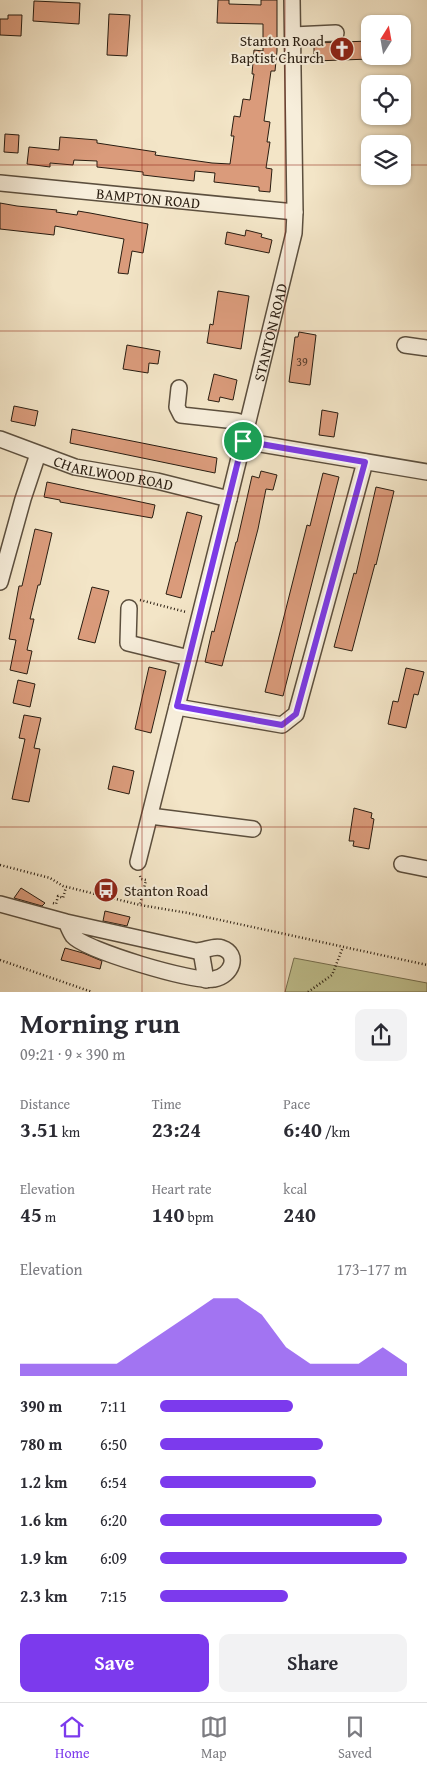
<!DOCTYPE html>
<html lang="en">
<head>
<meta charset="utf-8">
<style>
	:root { --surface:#fff; --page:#f2f2f3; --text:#2b2b33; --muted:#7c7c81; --line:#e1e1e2; --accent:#7c3aed }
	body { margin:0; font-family:"Gentium Book Plus",serif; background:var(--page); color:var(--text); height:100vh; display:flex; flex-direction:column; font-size:19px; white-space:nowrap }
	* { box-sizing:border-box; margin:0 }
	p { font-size:16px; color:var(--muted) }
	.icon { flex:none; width:28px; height:28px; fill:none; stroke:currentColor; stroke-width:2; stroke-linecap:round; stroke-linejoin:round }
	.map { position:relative; height:992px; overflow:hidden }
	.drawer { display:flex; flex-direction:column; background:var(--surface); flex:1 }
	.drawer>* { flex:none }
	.needle { width:32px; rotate:11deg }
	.fabs { position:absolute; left:361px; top:15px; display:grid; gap:10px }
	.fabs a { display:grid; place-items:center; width:50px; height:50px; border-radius:10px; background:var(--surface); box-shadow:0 1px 4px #0004; font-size:25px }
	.pin { position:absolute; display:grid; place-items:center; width:42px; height:42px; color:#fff; margin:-21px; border:2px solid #fff; border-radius:50%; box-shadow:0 1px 5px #0007 }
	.round { display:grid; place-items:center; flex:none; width:52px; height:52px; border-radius:10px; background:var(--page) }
	.head { display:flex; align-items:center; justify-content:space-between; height:85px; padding:0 20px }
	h1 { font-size:28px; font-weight:700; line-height:38px }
	.figures { display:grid; grid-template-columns:repeat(3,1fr); gap:8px; height:85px; padding:5px 20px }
	.figures div { display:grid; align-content:center }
	.figures b { font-size:21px; font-weight:700 }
	.figures small { font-size:14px; font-weight:400 }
	.figures p { font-size:14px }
	.chart { height:140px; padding:10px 20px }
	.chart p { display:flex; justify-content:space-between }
	.chart svg { width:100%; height:90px; margin-top:5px; fill:var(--accent); opacity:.7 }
	.cta { display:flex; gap:10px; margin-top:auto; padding:10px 20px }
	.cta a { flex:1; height:58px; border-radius:10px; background:var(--accent); color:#fff; font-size:20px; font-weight:700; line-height:58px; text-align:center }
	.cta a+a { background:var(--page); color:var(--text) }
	ul { padding:0 20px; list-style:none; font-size:16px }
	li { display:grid; grid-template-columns:80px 60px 1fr; align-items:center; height:38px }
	li i { height:12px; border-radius:6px; background:var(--accent) }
	.menu { display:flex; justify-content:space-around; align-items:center; height:70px; border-top:1px solid var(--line); background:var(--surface); font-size:14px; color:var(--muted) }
	.menu a { display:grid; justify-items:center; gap:2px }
	.menu .current { color:var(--accent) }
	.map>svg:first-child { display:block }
	.green { fill:#c1c391; stroke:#757051 }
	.building { fill:#da9b7b; stroke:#291d11 }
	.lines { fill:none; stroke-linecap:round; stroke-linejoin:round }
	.minor-casing { stroke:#5c4f3e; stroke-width:18 }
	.path { stroke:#291d11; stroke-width:2.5; stroke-dasharray:1 2.5; stroke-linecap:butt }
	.minor { stroke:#f7eedb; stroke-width:15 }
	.route-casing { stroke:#fff; stroke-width:10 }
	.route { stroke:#7c3aed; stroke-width:6 }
	.grid { fill:none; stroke:#8f2418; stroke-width:1; stroke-opacity:0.55 }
	.labels { text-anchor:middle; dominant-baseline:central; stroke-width:4; stroke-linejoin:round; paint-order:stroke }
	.number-label { font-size:12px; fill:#553c2c }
	.poi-label { font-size:15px; fill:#291d11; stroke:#f7eedb; text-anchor:end }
	.street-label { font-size:15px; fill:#291d11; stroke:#f7eedb }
</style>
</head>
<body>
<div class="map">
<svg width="427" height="992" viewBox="0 0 427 992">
	<rect width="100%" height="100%" fill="#f3e5c7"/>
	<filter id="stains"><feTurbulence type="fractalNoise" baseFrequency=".004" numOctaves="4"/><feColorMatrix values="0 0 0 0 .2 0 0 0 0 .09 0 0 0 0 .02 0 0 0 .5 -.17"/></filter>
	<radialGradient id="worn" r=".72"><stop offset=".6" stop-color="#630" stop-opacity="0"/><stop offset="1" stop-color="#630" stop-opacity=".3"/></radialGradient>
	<polygon class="green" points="294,958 427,983 427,992 285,992"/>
	<g class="building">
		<polygon points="218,0 229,0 229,4 261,5 261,0 277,0 277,51 275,71 271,71 264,121 270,122 267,142 270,142 266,168 272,169 270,192 259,191 259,187 214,182 215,173 195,171 194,181 143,175 143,172 97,167 97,161 74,160 73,165 50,163 50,167 27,164 29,147 59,150 60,137 97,140 97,143 156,152 155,155 212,163 230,164 234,136 231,136 234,116 240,117 243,99 250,100 254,74 252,74 254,50 263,51 263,24 217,23"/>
		<polygon points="34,1 80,3 79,24 33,21"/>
		<polygon points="109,14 130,15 127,56 107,55"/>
		<polygon points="8,15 22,15 21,36 0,35 0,19 8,19"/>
		<polygon points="370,41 370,59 314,61 314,43"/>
		<polygon points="5,134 19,135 18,153 4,152"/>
		<polygon points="0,203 17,206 57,210 56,212 77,215 78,211 90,213 148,224 143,253 132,251 128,274 118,273 124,239 55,226 54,235 0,229"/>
		<polygon points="246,230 262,234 261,237 272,240 269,253 225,244 227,232 245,236"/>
		<polygon points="218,291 249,296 241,349 207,343 210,324 213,325"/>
		<polygon points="299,332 316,335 310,385 289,382 295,337 298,337"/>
		<polygon points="127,345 160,351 158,364 149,363 148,373 123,369"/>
		<polygon points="214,374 237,380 233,400 220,397 219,402 208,400"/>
		<polygon points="14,406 38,411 35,426 11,421"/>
		<polygon points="322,410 338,413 334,437 319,435"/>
		<polygon points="72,429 217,458 215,473 70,443"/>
		<polygon points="261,471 277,475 273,490 266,489 258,529 222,666 205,662 212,631 214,632 236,542 237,542 252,476 259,478"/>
		<polygon points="323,473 339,477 283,696 265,692 307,525 310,526"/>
		<polygon points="47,482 155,505 153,515 152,518 60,502 60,500 44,497"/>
		<polygon points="376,487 394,491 376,565 375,564 352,651 334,647 354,573 356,574"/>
		<polygon points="187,512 202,516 181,598 166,594"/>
		<polygon points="35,529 52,533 40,585 38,585 30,619 34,619 27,650 32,651 27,674 10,670 16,640 9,639 19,586 22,586"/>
		<polygon points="92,587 109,591 95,643 78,639"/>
		<polygon points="149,667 166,671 151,733 135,729"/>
		<polygon points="406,668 424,672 418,695 414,694 406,728 388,724 393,701 398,702"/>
		<polygon points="18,680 35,684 30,707 13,703"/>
		<polygon points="24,715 41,718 34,748 40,749 29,802 12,799 25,739 19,738"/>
		<polygon points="113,766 134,771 129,794 108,789"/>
		<polygon points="354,808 372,813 371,818 374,819 369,849 353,846 354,841 349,841"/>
		<polygon points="21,888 45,903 42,906 14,898"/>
		<polygon points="105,911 130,917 127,926 103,921"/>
		<polygon points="65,948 83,953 102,961 100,969 61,960"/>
	</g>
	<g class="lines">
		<defs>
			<g id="minor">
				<polyline points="293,35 336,33"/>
				<path id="s1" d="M0 183 295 212"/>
				<polyline points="405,345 427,348"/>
				<polyline points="179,388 177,407 181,415 236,421 247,424"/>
				<path id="s2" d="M0 439 75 467 157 481 229 499"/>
				<polyline points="243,441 427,472"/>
				<polyline points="0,582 23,499 38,454"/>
				<polyline points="129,608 128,643 189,658"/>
				<polyline points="177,707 282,725 296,714 365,462"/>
				<polyline points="150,816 253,829"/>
				<path id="s3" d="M138 862 229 499 294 233 295 212 292 0"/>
				<polyline points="402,864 427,869"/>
				<path d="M0 904 66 922 196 951C205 951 214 945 222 948 240 954 232 976 214 979 194 983 85 950 73 936 70 932 68 926 66 922"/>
				<polyline points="201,951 206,980"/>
			</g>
		</defs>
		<use href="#minor" class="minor-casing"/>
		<g class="path">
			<polyline points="140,600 186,612"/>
			<polyline points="0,865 50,878 63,886 140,905 188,913 427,965"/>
			<polyline points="140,876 141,879 146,880 140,905"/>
			<polyline points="53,903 56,904 58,896 63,898 66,887"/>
			<polyline points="0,960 92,992"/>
			<polyline points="308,992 332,975 343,947"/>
		</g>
		<use href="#minor" class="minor"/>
	</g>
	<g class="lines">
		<defs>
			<polygon id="route" points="243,441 365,462 296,714 282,725 177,706"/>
		</defs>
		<use href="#route" class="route-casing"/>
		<use href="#route" class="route"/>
	</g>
	<path class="grid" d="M142 0V992M285 0V992M0 165H370M402 165H427M0 331H427M0 496H427M0 661H427M0 827H427"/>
	<defs>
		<symbol id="church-disc" viewBox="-11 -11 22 22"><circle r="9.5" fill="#8f2418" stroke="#f7eedb"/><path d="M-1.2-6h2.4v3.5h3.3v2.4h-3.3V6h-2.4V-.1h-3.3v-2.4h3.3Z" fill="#fff"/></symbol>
		<symbol id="bus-disc" viewBox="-11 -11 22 22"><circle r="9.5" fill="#8f2418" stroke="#f7eedb"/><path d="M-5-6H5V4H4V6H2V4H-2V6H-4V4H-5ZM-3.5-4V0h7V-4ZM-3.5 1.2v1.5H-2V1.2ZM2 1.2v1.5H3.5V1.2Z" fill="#fff"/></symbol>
	</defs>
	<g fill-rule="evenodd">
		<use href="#church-disc" x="328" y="35" width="28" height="28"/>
		<use href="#bus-disc" x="92" y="876" width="28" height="28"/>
	</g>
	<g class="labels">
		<g class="number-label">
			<text x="302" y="361">39</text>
		</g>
		<g class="poi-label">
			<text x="324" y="40">Stanton Road<tspan x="324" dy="17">Baptist Church</tspan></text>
			<text x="124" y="890" text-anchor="start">Stanton Road</text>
		</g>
		<g class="street-label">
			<text stroke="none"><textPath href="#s1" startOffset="149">BAMPTON ROAD</textPath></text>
			<text stroke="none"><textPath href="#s3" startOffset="546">STANTON ROAD</textPath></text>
			<text stroke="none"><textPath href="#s2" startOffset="119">CHARLWOOD ROAD</textPath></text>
		</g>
	</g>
	<rect width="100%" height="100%" filter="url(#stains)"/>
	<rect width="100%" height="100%" fill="url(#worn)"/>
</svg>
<div class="fabs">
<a><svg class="needle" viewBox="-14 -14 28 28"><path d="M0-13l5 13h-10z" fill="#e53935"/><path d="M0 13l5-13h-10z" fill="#7c7c81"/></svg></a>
<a><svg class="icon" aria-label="locate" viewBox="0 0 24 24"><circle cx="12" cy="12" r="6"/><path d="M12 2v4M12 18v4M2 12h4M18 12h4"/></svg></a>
<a><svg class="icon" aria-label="layers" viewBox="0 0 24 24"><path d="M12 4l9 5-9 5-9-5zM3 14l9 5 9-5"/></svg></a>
</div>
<div class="pin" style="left:243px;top:441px;background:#1e9e55"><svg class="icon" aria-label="arrive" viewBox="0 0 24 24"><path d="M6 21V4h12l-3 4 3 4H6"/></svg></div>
</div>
<section class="drawer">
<div class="head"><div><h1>Morning run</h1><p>09:21 · 9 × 390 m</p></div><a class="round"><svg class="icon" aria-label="share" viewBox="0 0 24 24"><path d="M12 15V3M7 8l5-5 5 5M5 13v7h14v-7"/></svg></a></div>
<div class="figures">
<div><p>Distance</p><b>3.51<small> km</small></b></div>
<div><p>Time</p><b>23:24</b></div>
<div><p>Pace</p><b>6:40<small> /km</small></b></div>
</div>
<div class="figures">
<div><p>Elevation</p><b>45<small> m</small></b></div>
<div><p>Heart rate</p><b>140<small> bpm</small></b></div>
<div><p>kcal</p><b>240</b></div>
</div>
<div class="chart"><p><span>Elevation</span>173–177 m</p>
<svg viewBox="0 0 160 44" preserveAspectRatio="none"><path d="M0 44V38L10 38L20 38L30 38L40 38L50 30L60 22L70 14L80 6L90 6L100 14L110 30L120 38L130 38L140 38L150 30L160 38V44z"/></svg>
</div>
<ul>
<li><b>390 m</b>7:11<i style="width:54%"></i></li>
<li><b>780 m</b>6:50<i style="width:66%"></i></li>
<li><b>1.2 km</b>6:54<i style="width:63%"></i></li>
<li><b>1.6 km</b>6:20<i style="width:90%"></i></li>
<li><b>1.9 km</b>6:09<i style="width:100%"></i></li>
<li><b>2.3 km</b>7:15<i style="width:52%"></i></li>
</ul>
<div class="cta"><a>Save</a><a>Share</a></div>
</section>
<nav class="menu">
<a class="current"><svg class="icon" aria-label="home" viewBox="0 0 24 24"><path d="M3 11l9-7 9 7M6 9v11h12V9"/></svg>Home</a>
<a><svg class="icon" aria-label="map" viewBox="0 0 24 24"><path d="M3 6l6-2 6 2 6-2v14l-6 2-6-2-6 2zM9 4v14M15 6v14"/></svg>Map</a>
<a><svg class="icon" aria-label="saved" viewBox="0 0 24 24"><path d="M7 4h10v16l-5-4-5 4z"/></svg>Saved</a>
</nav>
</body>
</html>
